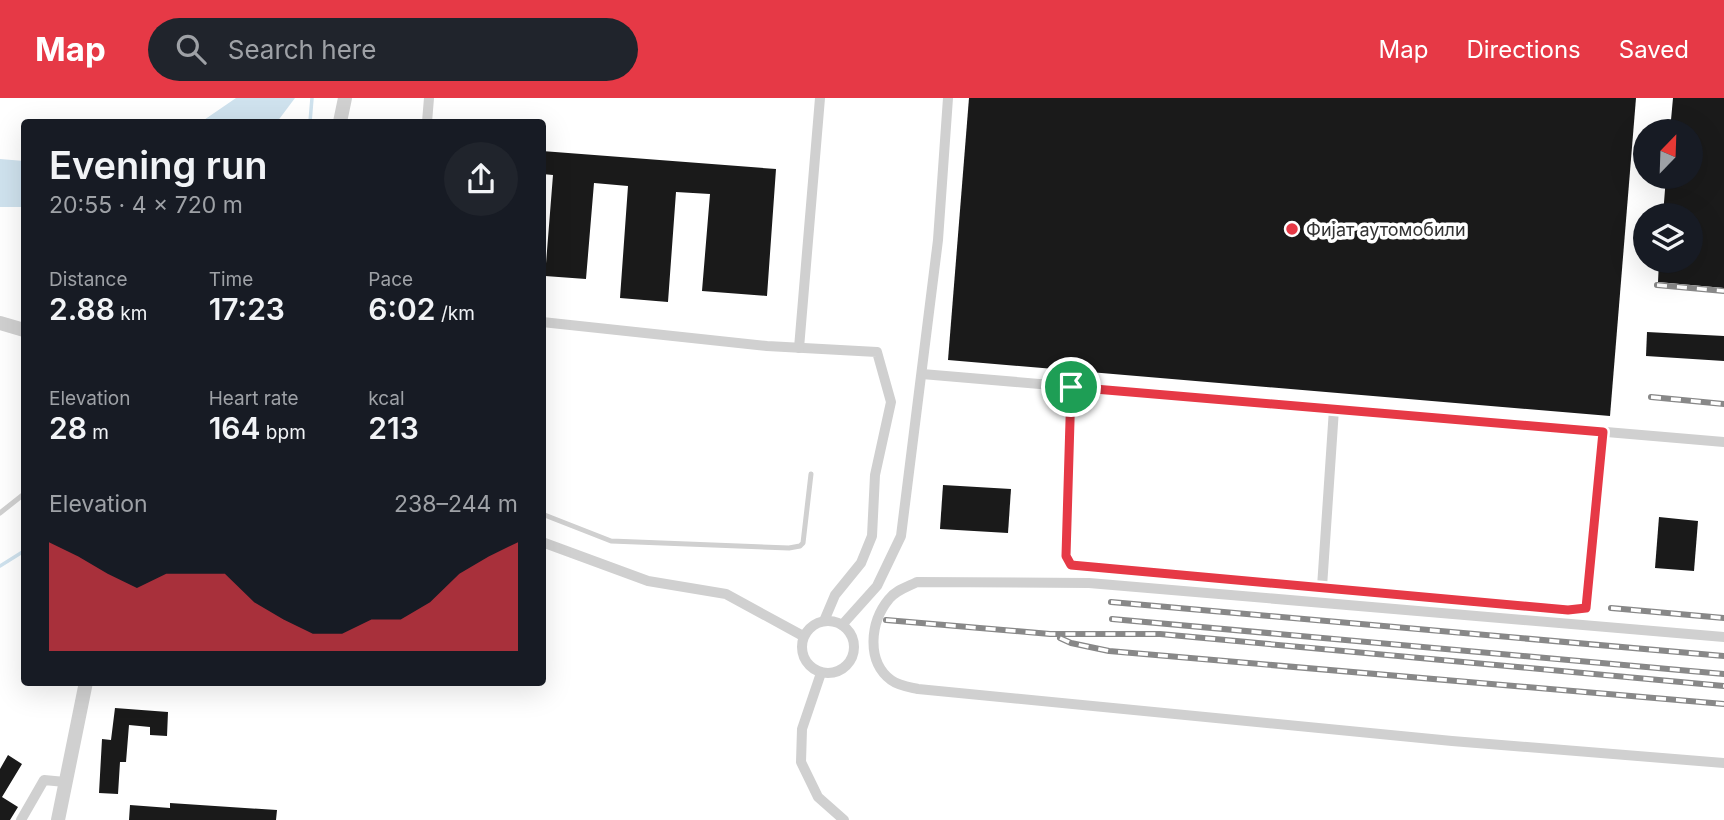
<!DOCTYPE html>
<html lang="en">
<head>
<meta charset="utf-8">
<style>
	:root { --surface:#171b24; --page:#20242c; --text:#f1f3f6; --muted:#9ea1a6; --accent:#e63946 }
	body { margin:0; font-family:Inter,sans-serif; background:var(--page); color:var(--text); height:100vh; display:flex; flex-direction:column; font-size:26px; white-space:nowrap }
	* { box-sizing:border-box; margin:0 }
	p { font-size:23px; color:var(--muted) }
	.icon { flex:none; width:38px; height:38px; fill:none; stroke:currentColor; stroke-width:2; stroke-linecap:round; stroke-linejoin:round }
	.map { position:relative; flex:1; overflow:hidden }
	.panel { position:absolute; left:21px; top:21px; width:525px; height:567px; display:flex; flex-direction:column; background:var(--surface); border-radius:7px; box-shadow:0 7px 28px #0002 }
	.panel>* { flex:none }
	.needle { width:46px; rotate:23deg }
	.buttons { position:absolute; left:1633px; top:21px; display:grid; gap:14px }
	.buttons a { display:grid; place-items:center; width:70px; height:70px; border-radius:50%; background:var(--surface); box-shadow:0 7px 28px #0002; font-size:35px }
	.pin { position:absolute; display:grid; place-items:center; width:60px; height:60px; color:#fff; margin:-30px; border:4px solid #fff; border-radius:50%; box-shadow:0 2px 7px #0007 }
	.round { display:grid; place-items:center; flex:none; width:74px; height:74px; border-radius:37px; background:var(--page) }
	.summary { display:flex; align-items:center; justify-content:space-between; height:119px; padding:0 28px }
	h1 { font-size:38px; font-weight:600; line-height:52px }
	.stats { display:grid; grid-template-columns:repeat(3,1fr); gap:10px; height:119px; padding:7px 28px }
	.stats div { display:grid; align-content:center }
	.stats b { font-size:30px; font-weight:600 }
	.stats small { font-size:19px; font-weight:400 }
	.stats p { font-size:19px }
	.chart { height:196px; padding:14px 28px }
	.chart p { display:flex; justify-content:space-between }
	.chart svg { width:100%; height:126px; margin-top:7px; fill:var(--accent); opacity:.7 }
	header { display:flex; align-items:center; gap:42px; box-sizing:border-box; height:98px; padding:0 35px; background:var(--accent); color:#fff }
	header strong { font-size:33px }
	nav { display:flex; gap:38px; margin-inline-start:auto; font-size:24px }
	.search { width:490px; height:63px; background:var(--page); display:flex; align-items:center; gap:18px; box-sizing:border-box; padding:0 24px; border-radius:38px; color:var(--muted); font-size:26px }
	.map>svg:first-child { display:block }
	.water { fill:#cfe2ee }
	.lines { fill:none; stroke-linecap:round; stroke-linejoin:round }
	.stream { stroke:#cfe2ee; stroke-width:3.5 }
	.building { fill:#1a1a1a }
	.service { stroke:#d0d0d0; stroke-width:5 }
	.minor { stroke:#d0d0d0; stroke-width:10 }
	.tertiary { stroke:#d0d0d0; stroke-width:14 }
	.rail-casing { stroke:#888; stroke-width:6 }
	.rail { stroke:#fff; stroke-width:3.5; stroke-dasharray:10; stroke-linecap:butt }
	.route-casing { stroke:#fff; stroke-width:14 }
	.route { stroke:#e63946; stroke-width:9 }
	.poi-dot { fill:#e63946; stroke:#fff; stroke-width:2.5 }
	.labels { text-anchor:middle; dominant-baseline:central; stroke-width:7; stroke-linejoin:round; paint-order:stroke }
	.poi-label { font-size:18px; fill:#333; stroke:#fff; text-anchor:start }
</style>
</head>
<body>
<header>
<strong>Map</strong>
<div class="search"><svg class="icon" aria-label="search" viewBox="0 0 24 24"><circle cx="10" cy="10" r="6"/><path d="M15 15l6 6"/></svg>Search here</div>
<nav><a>Map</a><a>Directions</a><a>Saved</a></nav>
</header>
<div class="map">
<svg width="1724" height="722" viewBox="0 0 1724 722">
	<rect width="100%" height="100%" fill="#fff"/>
	<g class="water">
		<polygon points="236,0 295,0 277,24 201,24"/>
		<polygon points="0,61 24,63 24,109 0,109"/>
	</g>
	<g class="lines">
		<g class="stream">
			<polyline points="310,24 312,0"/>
			<polyline points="0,468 24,453"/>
		</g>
	</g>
	<g class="building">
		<polygon points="969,0 1636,0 1610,318 948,262"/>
		<polygon points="1673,0 1724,0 1724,190 1658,184 1659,163 1690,163 1690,117 1663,117 1666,79 1690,79 1690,33 1670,33"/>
		<polygon points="542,53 776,71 767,198 702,193 710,96 676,94 668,204 620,200 628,88 594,85 586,181 545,178 553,77 542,76"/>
		<polygon points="1647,234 1724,238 1724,263 1646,258"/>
		<polygon points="943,387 1011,391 1008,435 940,431"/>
		<polygon points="1659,419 1698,423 1694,473 1655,470"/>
		<polygon points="115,610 168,614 167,638 150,637 150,629 129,627 126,664 120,664 118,696 99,695 102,641 111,642"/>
		<polygon points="8,657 22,666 2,699 18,709 10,722 0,722 0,671"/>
		<polygon points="170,705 277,712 276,722 129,722 130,707 170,710"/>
	</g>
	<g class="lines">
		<g class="service">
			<polyline points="0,415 24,396"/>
			<polyline points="542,416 611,443 789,450 800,448 803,445 811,376"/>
		</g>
		<g class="minor">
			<polyline points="427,24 429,0"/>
			<polyline points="542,224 767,248 877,254 891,304 875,377 872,438 861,465 835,497 824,523"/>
			<polyline points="799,250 820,0"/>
			<polyline points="922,276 1724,344"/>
			<polyline points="1071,289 1066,458 1071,467 1568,512 1586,510 1603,334"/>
			<polyline points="542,444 648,483 726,496 803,538"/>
			<polyline points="1322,489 1334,311"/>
			<circle cx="828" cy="549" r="26"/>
			<polyline points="842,527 877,488 901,438 938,142 948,0"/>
			<path d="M1724 539 1089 485 917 484C907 489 896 492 889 501 870 524 866 563 891 582 899 588 909 589 918 591L1452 643 1724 665"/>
			<polyline points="821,575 802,631 801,664 818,699 844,722"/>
			<polyline points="21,722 44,682 65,684"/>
		</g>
		<g class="tertiary">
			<polyline points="340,24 345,0"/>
			<polyline points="0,225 24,232"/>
			<polyline points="58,722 86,584"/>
		</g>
		<defs>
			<g id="rail">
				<polyline points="1657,187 1724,193"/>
				<polyline points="1651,299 1724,306"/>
				<polyline points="1111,504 1724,558"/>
				<polyline points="1611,510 1724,520"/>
				<polyline points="1112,521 1724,576"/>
				<polyline points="886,522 1050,536 1160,536 1724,588"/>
				<polyline points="1060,540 1071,545 1109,553 1724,606"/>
			</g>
		</defs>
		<use href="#rail" class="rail-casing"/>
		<use href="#rail" class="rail"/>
	</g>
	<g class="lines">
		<defs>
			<polygon id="route" points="1071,289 1603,334 1586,510 1568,512 1071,467 1066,458"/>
		</defs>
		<use href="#route" class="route-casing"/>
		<use href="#route" class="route"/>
	</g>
	<circle class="poi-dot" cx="1292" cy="131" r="7"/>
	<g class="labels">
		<g class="poi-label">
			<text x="1306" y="131">Фијат аутомобили</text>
		</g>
	</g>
</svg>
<div class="buttons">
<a><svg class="needle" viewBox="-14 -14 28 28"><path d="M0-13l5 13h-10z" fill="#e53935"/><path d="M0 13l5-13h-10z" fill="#9ea1a6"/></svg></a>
<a><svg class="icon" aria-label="layers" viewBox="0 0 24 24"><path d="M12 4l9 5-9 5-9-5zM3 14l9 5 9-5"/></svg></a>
</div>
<div class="pin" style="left:1071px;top:289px;background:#1e9e55"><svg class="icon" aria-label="arrive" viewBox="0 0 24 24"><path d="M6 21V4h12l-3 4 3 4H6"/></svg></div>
<section class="panel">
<div class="summary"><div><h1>Evening run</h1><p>20:55 · 4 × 720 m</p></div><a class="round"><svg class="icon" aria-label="share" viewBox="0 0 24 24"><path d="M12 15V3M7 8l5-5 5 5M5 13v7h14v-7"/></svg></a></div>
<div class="stats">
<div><p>Distance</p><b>2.88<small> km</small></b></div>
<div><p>Time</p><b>17:23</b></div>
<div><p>Pace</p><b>6:02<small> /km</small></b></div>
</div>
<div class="stats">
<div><p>Elevation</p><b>28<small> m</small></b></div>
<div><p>Heart rate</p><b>164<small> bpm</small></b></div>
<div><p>kcal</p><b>213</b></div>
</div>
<div class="chart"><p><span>Elevation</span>238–244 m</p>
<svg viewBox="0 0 160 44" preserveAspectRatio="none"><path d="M0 44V6L10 11L20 17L30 22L40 17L50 17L60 17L70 27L80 33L90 38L100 38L110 33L120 33L130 27L140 17L150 11L160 6V44z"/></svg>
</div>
</section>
</div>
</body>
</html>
